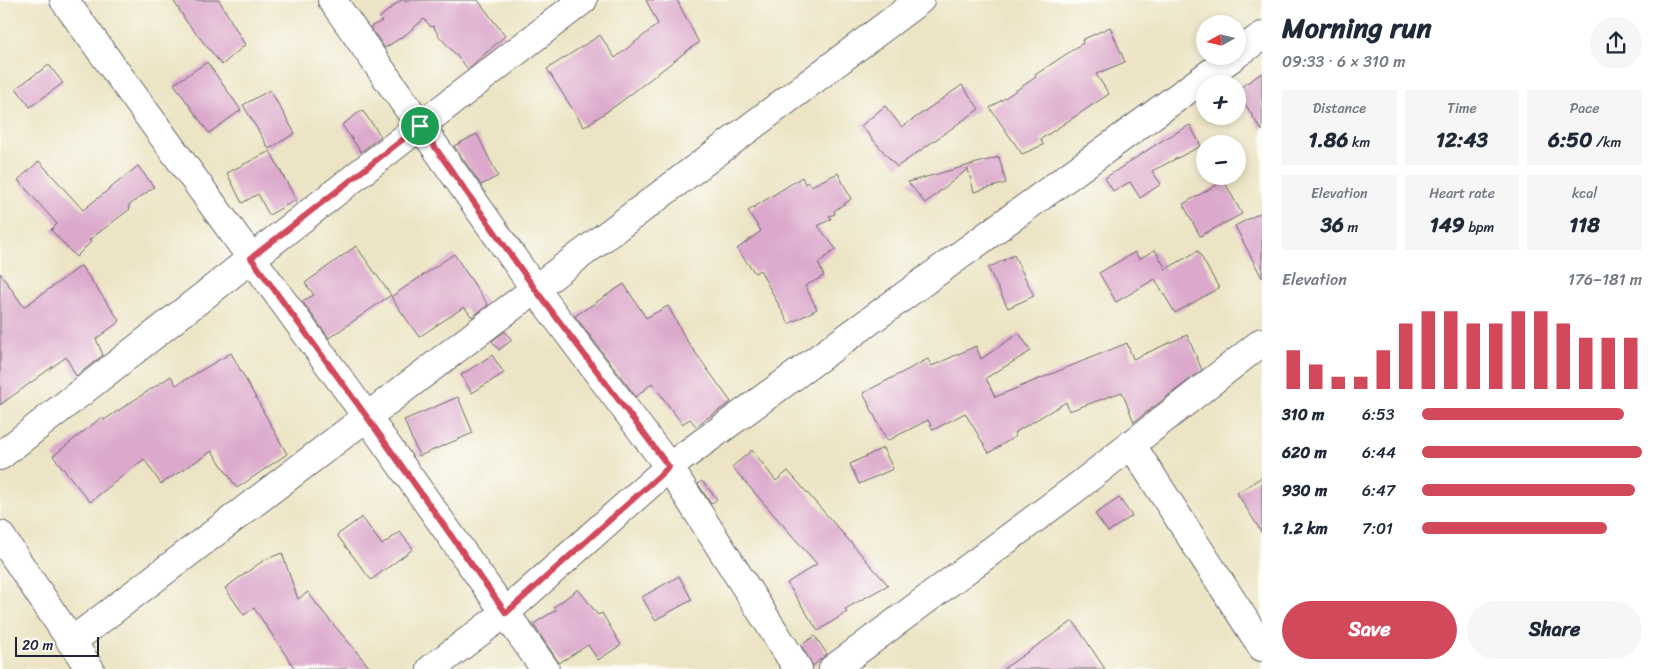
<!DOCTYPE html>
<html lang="en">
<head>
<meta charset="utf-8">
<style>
	:root { --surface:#fff; --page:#f6f6f7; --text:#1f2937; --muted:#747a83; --accent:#d1495b }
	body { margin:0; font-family:Sriracha,sans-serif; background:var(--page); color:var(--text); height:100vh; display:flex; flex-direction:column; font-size:19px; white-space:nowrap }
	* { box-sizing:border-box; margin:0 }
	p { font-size:16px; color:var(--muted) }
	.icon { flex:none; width:28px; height:28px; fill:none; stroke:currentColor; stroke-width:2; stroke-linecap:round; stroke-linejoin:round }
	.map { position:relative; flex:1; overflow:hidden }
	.drawer { display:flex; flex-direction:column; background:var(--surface); width:400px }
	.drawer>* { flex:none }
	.needle { width:32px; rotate:262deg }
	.tools { position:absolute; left:1196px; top:15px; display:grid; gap:10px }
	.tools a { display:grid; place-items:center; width:50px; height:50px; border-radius:50%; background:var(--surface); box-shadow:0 2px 8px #0003; font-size:25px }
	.scale { position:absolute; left:15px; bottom:12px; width:84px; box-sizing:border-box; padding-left:5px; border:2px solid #22223b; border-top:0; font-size:14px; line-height:18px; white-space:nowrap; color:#22223b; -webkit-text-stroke:4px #fdfcf7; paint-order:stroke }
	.pin { position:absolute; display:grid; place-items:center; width:42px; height:42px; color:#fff; margin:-21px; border:2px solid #fff; border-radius:50%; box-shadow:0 1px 5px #0007 }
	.round { display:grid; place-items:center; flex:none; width:52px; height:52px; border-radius:26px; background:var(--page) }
	.overview { display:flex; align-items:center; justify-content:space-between; height:85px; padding:0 20px }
	h1 { font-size:28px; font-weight:700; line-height:38px }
	.stats { display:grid; grid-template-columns:repeat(3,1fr); gap:8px; height:85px; padding:5px 20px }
	.stats div { display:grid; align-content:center; border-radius:0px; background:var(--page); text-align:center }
	.stats b { font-size:21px; font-weight:700 }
	.stats small { font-size:14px; font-weight:400 }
	.stats p { font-size:14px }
	.chart { height:140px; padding:10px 20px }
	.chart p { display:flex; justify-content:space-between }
	.chart svg { width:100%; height:90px; margin-top:5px; stroke:var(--accent); stroke-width:6 }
	.primary-button { display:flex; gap:10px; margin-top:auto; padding:10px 20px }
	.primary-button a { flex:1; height:58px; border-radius:30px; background:var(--accent); color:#fff; font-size:20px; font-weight:700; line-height:58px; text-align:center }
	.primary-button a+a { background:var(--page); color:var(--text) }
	ul { padding:0 20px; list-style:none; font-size:16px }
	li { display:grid; grid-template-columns:80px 60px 1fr; align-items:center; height:38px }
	li i { height:12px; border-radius:6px; background:var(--accent) }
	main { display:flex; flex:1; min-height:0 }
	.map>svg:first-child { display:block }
	.building { fill:#dca9cc }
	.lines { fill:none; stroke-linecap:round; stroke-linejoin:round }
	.minor-casing { stroke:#69666b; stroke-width:30 }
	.major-casing { stroke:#69666b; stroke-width:30 }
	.minor { stroke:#fff; stroke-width:28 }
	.major { stroke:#fff; stroke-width:28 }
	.route-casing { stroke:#fff; stroke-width:10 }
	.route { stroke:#d1495b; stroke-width:6 }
</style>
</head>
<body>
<main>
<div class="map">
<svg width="1262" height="669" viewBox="0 0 1262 669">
	<rect width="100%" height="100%" fill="#fdfcf7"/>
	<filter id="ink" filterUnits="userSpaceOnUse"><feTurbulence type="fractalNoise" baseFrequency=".02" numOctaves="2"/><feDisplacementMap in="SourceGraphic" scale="10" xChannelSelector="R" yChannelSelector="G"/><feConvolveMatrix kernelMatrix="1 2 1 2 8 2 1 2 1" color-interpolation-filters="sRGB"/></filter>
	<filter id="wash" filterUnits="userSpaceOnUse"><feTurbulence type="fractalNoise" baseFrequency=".0096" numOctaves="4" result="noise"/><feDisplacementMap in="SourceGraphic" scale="20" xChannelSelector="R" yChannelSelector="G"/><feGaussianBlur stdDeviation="1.12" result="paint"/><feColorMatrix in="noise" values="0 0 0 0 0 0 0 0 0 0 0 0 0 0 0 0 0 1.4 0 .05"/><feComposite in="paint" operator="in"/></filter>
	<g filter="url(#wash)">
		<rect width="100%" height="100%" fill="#ece4c4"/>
		<g id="blocks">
			<g class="building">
				<polygon points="173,0 219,0 245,45 222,65 186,21"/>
				<polygon points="401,0 478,0 505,36 468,69 439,36 433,26 431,27 424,19 405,35 385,48 370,27 382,21 379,18"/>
				<polygon points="646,0 677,0 699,43 692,47 618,104 584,127 547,69 600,35 615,58 658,24"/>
				<polygon points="1110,27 1125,62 1096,74 1109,94 1041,139 1043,145 1022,154 990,108 1036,77 1035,75 1083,43 1082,40"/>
				<polygon points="207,62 241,110 209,133 174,84"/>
				<polygon points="49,65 63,83 30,107 16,88"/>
				<polygon points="1262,73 1262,131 1238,93 1238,89"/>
				<polygon points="962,85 979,109 897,167 861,126 885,106 902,127"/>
				<polygon points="270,90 295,133 269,149 243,105"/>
				<polygon points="362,110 381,136 361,152 342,125"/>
				<polygon points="1190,125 1201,146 1152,171 1161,184 1140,198 1130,182 1113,191 1105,178 1163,140"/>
				<polygon points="477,134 498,176 481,185 454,146"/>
				<polygon points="270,151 296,200 269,215 258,194 242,203 227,173"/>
				<polygon points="999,157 1006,183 974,192 968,169 925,203 908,182"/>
				<polygon points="39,161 83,210 138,166 154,187 128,206 130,209 89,240 91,242 76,257 51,230 57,224 18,180"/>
				<polygon points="838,173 851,199 834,211 835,214 829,216 831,219 818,226 836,249 818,263 824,276 805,286 817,309 789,324 760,270 755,273 737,249 761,231 748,211 802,177 805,184 808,182 811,186"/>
				<polygon points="1224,181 1242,214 1200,236 1183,204"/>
				<polygon points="1262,212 1262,278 1235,226"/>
				<polygon points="356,246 391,295 329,338 302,301 314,295 305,283"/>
				<polygon points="1155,250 1166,269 1198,251 1219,288 1175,313 1155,279 1116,302 1099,273 1135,252 1139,259"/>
				<polygon points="454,254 488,305 472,317 464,307 419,337 391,297"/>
				<polygon points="1014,255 1034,296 1008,308 988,268"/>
				<polygon points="81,266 120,321 96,339 103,355 76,376 66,357 0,405 0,273 24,307"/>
				<polygon points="624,284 646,318 668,306 687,341 731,402 696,426 690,419 682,424 652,383 636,397 575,316"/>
				<polygon points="505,331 512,340 499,350 492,341"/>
				<polygon points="1019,333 1031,351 986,378 995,397 1127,343 1133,359 1187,335 1202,370 1134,422 1122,392 1069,411 1066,402 1014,433 1016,436 989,453 965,413 933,430 928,420 887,441 863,393 928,359 932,366 976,346 981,359"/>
				<polygon points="231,353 287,454 237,488 212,451 161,484 144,459 90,502 53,456 102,417 104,420 171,376 176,385"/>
				<polygon points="492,355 504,373 472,393 461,375"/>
				<polygon points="458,397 473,433 419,456 404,420"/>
				<polygon points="883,448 893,469 859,484 850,464"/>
				<polygon points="752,450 776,481 788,471 888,585 845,609 847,612 818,631 787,583 817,564 732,467"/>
				<polygon points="1262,477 1262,533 1237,493"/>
				<polygon points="702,481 717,499 711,504 698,484"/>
				<polygon points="1119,498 1132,516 1108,532 1095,514"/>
				<polygon points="362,517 382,545 400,532 413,549 371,580 337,535"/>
				<polygon points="282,553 298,599 308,592 318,606 371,669 295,669 254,608 244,615 225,588 264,560"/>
				<polygon points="679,576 692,600 655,620 642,597"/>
				<polygon points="578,589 598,615 602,613 621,645 598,660 588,645 559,663 533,624 556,610 554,607"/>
				<polygon points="1073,621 1105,669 1003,669"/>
				<polygon points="815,636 827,654 813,666 801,645"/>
			</g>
		</g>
	</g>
	<g filter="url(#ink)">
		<use href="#blocks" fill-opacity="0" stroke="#69666b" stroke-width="1"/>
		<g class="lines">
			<defs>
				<g id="minor">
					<polyline points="64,0 367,417 545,669"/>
					<polyline points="332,0 535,289 669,467 798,669"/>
					<polyline points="1238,53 1262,36"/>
					<polyline points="1131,444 1262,647"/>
					<polyline points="0,456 420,126 583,0"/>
					<polyline points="71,642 535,289 920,0"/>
					<polyline points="431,669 505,613 669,467 1234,56"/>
					<polyline points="833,669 1076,488 1262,342"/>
				</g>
				<polyline id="major" points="0,535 90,669"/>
			</defs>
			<use href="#minor" class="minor-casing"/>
			<use href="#major" class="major-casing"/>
			<use href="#minor" class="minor"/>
			<use href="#major" class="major"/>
		</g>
	</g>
	<g class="lines" filter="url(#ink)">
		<defs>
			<polygon id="route" points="420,126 535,289 669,467 506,613 367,417 251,258"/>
		</defs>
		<use href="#route" class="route-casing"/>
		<use href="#route" class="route"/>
	</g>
</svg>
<div class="tools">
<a><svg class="needle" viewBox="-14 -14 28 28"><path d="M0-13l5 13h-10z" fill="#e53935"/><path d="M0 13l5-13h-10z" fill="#747a83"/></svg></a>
<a>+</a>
<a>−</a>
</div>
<div class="scale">20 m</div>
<div class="pin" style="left:420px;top:126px;background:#1e9e55"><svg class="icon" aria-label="arrive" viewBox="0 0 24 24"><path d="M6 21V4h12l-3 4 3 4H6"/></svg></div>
</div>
<section class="drawer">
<div class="overview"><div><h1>Morning run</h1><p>09:33 · 6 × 310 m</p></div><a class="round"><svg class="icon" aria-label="share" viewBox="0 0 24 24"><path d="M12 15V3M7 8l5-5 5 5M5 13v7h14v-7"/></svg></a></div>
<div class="stats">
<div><p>Distance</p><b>1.86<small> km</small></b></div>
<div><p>Time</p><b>12:43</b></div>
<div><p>Pace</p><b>6:50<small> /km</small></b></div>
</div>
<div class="stats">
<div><p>Elevation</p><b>36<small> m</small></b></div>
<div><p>Heart rate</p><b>149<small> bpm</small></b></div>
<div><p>kcal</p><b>118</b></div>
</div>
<div class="chart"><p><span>Elevation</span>176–181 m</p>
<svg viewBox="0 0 160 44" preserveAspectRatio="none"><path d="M5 44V25M15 44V32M25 44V38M35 44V38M45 44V25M55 44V12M65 44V6M75 44V6M85 44V12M95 44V12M105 44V6M115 44V6M125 44V12M135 44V19M145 44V19M155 44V19"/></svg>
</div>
<ul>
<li><b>310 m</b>6:53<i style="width:92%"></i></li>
<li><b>620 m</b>6:44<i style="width:100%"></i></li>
<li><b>930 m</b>6:47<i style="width:97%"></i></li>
<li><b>1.2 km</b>7:01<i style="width:84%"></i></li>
</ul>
<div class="primary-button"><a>Save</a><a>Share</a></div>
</section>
</main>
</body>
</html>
